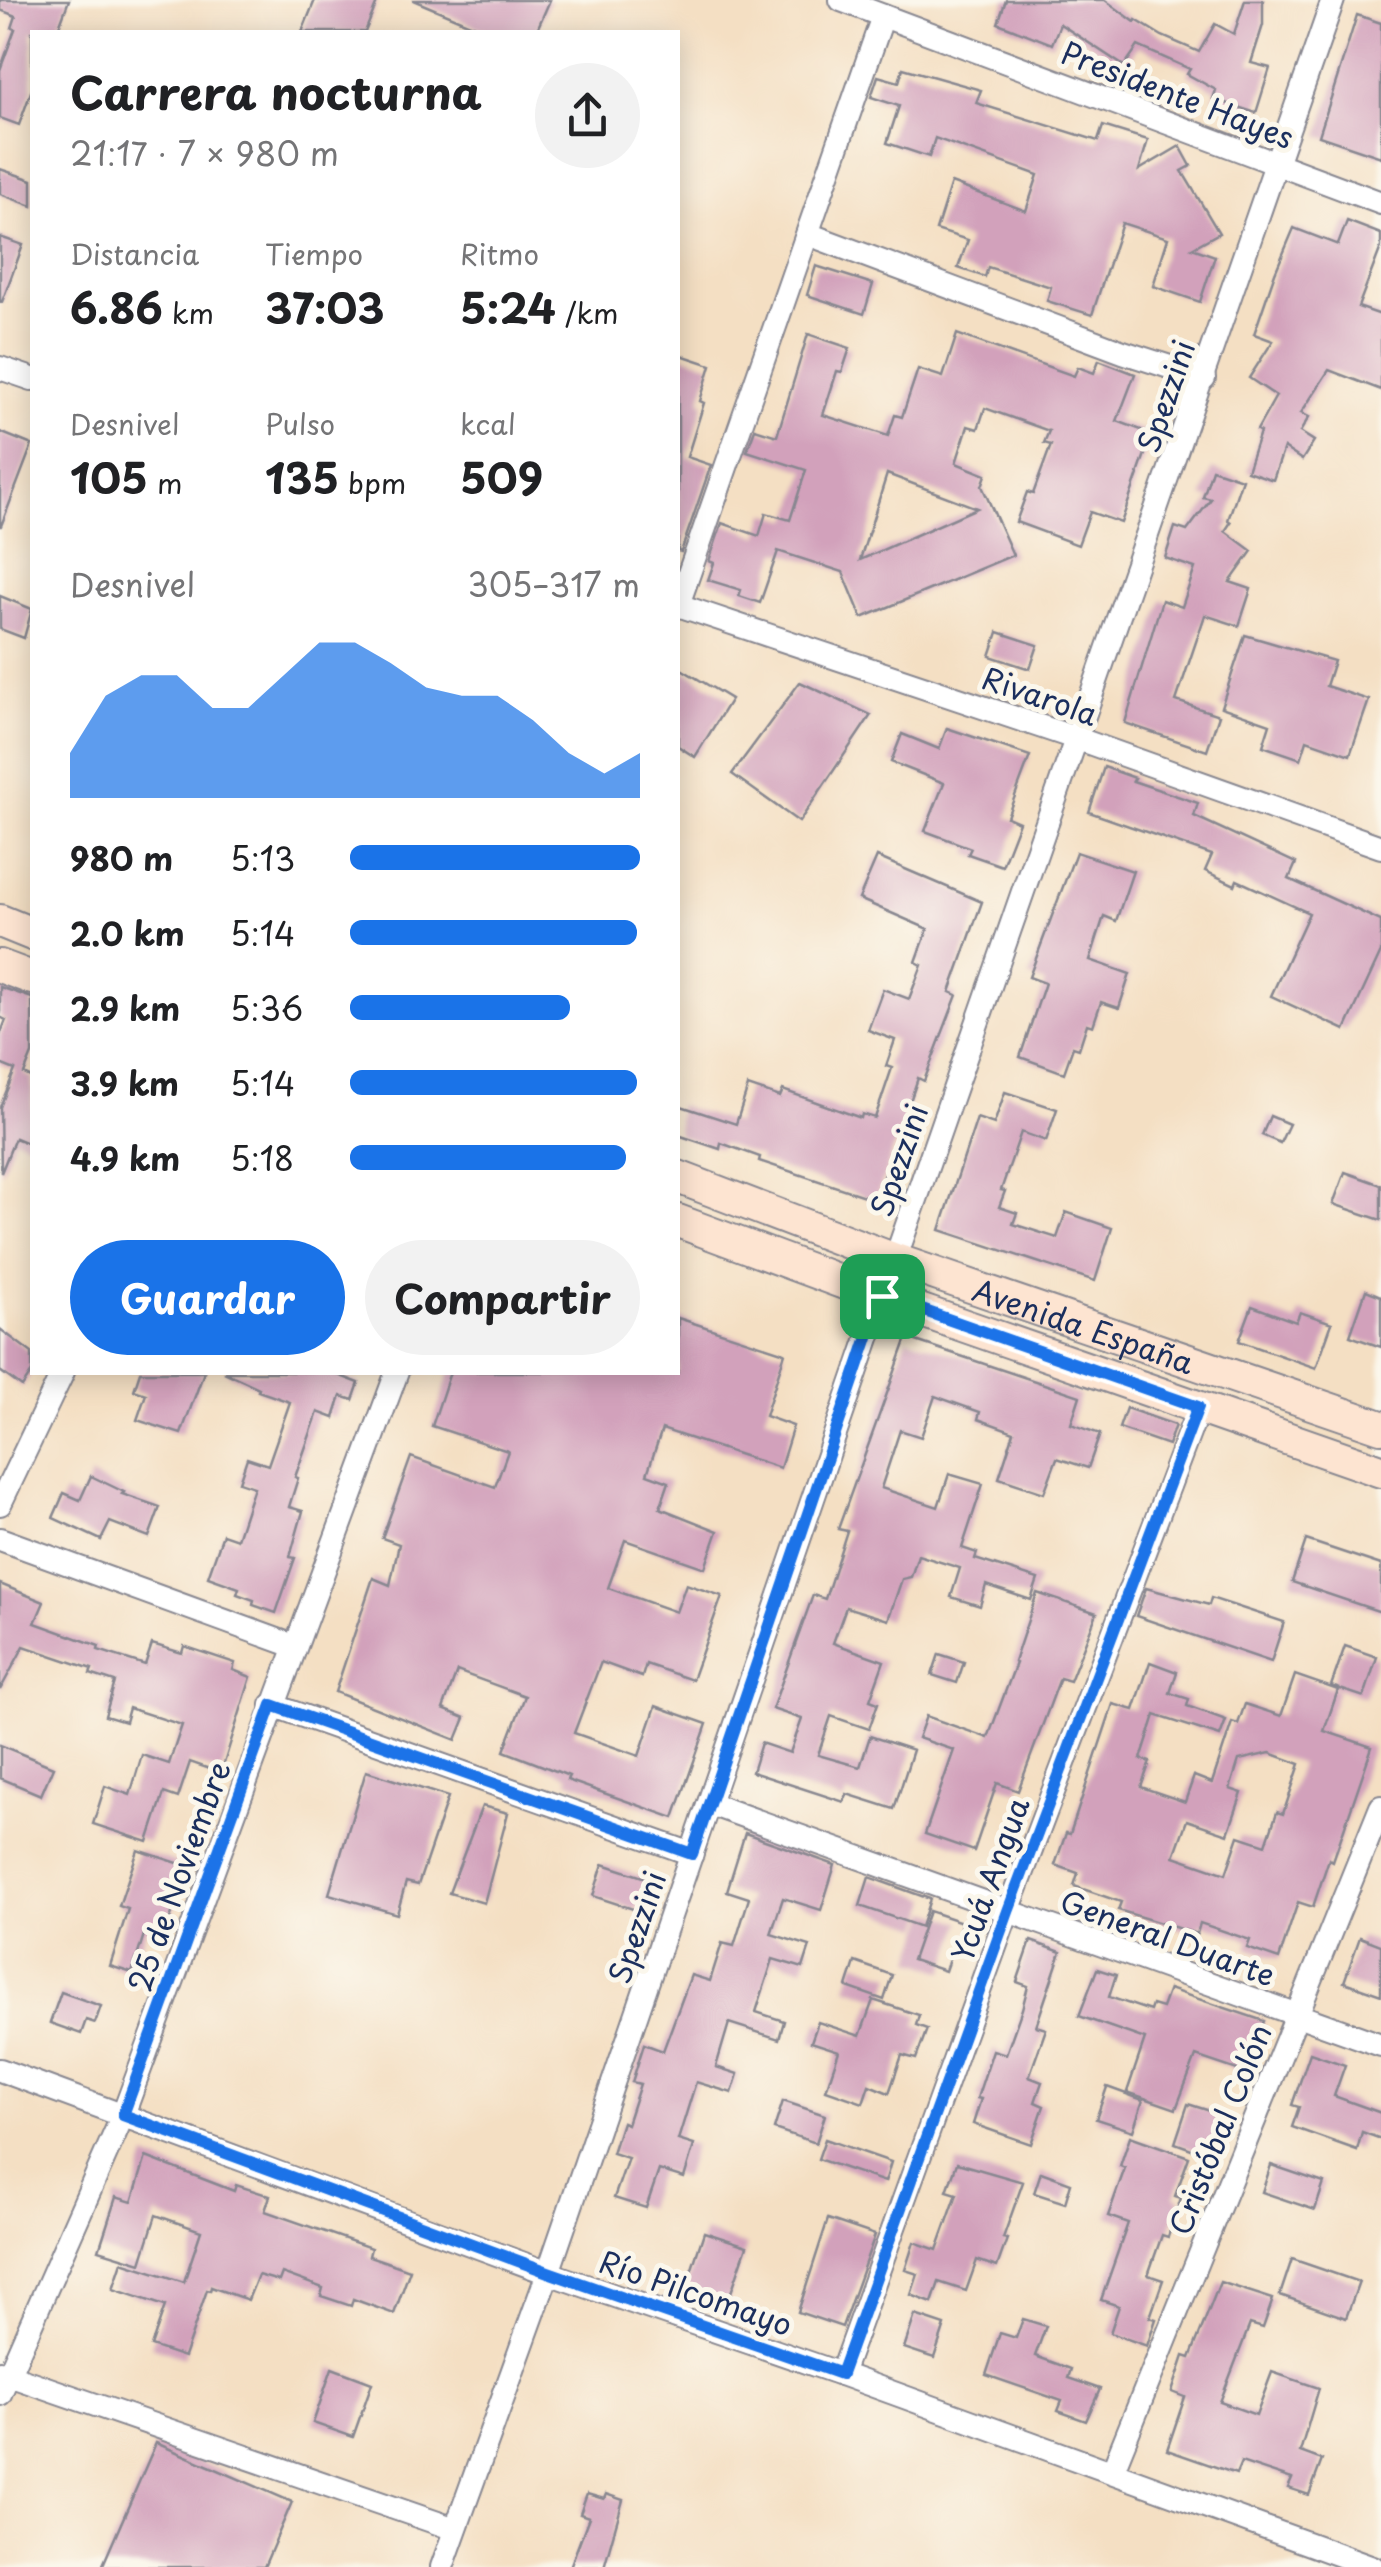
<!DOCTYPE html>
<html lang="es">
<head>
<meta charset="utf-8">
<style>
	:root { --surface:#fff; --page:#f2f2f2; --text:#202124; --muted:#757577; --accent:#1a73e8 }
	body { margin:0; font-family:"Playpen Sans",sans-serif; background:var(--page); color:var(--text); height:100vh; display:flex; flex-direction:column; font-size:38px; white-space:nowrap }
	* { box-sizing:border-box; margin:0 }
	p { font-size:32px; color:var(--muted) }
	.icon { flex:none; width:55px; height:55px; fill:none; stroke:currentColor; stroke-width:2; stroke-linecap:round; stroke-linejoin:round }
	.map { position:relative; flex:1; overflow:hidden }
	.panel { position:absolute; left:30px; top:30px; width:650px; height:1345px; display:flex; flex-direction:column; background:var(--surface); border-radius:0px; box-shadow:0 5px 25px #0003 }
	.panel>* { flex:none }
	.pin { position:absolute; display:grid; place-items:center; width:85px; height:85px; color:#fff; margin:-42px; border-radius:20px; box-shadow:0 5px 15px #0006 }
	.round { display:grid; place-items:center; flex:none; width:105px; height:105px; border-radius:52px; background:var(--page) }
	.summary { display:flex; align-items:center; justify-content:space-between; height:170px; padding:0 40px }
	h1 { font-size:45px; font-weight:700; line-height:75px }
	.stats { display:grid; grid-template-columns:repeat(3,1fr); gap:15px; height:170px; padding:10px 40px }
	.stats div { display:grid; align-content:center }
	.stats b { font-size:42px; font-weight:700 }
	.stats small { font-size:28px; font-weight:400 }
	.stats p { font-size:28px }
	.chart { height:280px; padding:20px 40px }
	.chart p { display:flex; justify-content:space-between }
	.chart svg { width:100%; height:180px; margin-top:10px; fill:var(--accent); opacity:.7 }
	.primary-button { display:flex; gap:20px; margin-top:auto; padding:20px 40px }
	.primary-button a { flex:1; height:115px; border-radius:60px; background:var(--accent); color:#fff; font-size:40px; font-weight:700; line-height:115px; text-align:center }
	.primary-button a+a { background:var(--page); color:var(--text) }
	ul { padding:0 40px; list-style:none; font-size:32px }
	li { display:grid; grid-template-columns:160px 120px 1fr; align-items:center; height:75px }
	li i { height:25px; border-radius:12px; background:var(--accent) }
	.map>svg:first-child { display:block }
	.building { fill:#d2a1bb; fill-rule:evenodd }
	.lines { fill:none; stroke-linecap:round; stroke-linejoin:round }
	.street-casing { stroke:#888790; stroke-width:26 }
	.secondary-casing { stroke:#888790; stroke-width:36 }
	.street { stroke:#fff; stroke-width:22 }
	.secondary { stroke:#fde4d1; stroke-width:32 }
	.route-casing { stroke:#fff; stroke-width:20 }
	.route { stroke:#1a73e8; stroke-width:12 }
	.labels { text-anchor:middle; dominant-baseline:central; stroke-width:10; stroke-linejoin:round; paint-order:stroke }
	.street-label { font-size:30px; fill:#1b2f5e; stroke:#fbf7ec }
</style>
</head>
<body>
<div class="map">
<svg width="1381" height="2567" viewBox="0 0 1381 2567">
	<rect width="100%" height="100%" fill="#fbf7ec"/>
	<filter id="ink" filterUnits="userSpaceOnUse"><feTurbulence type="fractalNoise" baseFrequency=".01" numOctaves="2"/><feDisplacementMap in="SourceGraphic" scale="20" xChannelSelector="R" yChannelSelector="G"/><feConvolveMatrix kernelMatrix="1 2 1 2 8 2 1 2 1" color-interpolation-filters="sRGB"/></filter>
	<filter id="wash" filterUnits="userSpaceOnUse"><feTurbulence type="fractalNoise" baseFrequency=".0048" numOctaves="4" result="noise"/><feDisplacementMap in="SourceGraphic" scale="40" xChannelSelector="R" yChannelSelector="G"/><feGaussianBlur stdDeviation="2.25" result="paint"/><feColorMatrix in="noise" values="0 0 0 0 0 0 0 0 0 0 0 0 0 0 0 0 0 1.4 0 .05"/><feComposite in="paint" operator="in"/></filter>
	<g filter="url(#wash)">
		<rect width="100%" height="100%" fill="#f4dfc3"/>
		<g id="blocks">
			<g class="building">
				<polygon points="0,0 69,0 57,32 32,32 32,89 19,125 0,118 0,70 15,29 12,28 16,16 0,10"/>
				<polygon points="315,0 378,0 365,32 302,32"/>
				<polygon points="413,0 550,0 536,32 489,32"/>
				<polygon points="1006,0 1105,0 1135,22 1136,20 1162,36 1199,52 1215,24 1234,34 1245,0 1263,0 1263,25 1251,63 1270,68 1256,113 1213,99 1216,90 1187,74 1190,69 1138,46 1124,66 1060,24 1052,44 998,23"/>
				<polygon points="1357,15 1381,23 1381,157 1319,136"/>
				<polygon points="903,68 981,90 976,103 1098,141 1103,126 1148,140 1139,170 1180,146 1191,166 1182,171 1219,233 1192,248 1215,256 1200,302 1153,286 1168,238 1122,223 1092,315 1047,301 1051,287 988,267 985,277 958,268 968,240 936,230 951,183 1026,211 1038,175 935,138 929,157 887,143 899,106 871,97 878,76 899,82"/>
				<polygon points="0,169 32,180 32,206 0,194"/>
				<polygon points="1347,221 1381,234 1381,247 1358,307 1381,315 1381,390 1329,370 1301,413 1309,417 1300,432 1314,441 1302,460 1284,448 1273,480 1247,471 1260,432 1257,430 1276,396 1249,378 1273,341 1254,334 1275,273 1294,228 1338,245"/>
				<polygon points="0,237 23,245 2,302 0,302"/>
				<polygon points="816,266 873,284 864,314 807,295"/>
				<path d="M808 334 850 348 842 372 837 371 823 415 888 436 895 415 902 417 918 369 943 377 957 334 1074 376 1078 367 1094 373 1099 360 1135 374 1117 421 1152 434 1121 523 1090 512 1078 545 1016 522 1027 492 1033 494 1051 445 1044 443 1049 431 985 408 978 429 968 426 956 463 986 475 982 486 1013 555 862 618 843 572 778 551 760 603 739 596 741 590 708 580 714 563 709 561 722 523 759 536 766 513 790 520 806 470 747 451 755 429 777 436ZM887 474 977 508 860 560Z"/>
				<polygon points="678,354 711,365 700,401 704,403 687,457 711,465 681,552 678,551"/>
				<polygon points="0,432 32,445 1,526 0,526"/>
				<polygon points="1212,469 1242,479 1228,520 1231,522 1225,531 1252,551 1230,582 1251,589 1239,626 1205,615 1176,701 1219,715 1207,751 1125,723 1162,600 1182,607 1195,568 1165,558 1175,527 1187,531 1211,499 1203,497"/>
				<polygon points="0,596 32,609 24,638 0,629"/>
				<polygon points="998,632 1038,645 1030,669 990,656"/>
				<polygon points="1245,635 1334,661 1326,686 1369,700 1350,755 1307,740 1301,759 1263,746 1270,724 1221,707"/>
				<polygon points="678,667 731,699 695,757 678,746"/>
				<polygon points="800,682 871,715 799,822 732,774"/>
				<polygon points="947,728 1030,756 1007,817 1019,822 1002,866 968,854 971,848 925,831 944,783 891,762 902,734 939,749"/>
				<polygon points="1104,767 1135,778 1133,781 1198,803 1194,816 1296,863 1289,879 1381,921 1381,952 1345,1030 1271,996 1309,913 1237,880 1235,885 1205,871 1212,855 1089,812"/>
				<polygon points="1076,852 1133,871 1116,921 1104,916 1090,960 1130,974 1119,1008 1101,1002 1093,1026 1087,1024 1079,1049 1073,1047 1064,1073 1020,1057 1045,983 1029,977"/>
				<polygon points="877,857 982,902 950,992 957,995 924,1081 918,1078 876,1200 759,1161 760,1157 721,1143 720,1149 678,1135 678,1105 736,1124 748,1086 780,1097 783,1090 861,1118 862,1114 875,1118 892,1068 886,1066 895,1040 868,1030 883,989 909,999 922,965 916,962 928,929 859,899"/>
				<polygon points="0,987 32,998 32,1054 24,1074 32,1078 32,1145 15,1138 1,1173 0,1107 15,1070 0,1064 0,1035 6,1020 0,1017"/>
				<polygon points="1005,1092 1057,1109 1046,1141 1021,1132 1001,1190 1005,1191 999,1207 1017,1213 1013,1224 1057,1238 1066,1212 1112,1228 1095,1281 940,1230 977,1118 994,1124"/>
				<polygon points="1270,1116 1289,1124 1280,1143 1262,1135"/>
				<polygon points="1345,1172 1381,1185 1381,1220 1333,1204"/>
				<polygon points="1366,1290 1381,1296 1381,1347 1350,1336"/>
				<polygon points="1252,1306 1296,1322 1300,1312 1332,1323 1316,1368 1239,1341"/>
				<polygon points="678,1318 785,1353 765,1416 793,1426 780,1468 662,1429 647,1474 669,1482 660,1508 718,1531 705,1568 625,1540 608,1588 676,1612 686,1584 722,1596 692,1680 646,1664 642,1677 601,1662 574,1733 639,1756 656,1706 707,1724 674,1818 567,1780 569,1776 504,1751 525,1696 457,1671 443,1709 465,1718 456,1740 335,1692 373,1578 390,1585 399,1544 382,1538 411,1457 495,1487 508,1451 432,1426 450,1372 678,1372"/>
				<polygon points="0,1329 32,1353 32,1372 22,1387 0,1371"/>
				<polygon points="907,1338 1080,1396 1071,1424 1100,1434 1088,1468 1057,1458 1044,1493 999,1478 1014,1432 978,1419 980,1412 935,1396 921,1437 900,1430 881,1488 938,1507 949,1474 983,1484 962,1548 977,1553 975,1559 1038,1579 1031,1600 986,1585 980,1606 951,1597 960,1568 918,1555 911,1577 902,1579 888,1620 846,1607 833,1643 884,1661 870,1700 878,1703 869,1729 831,1716 818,1755 860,1767 870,1736 913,1750 894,1809 847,1794 844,1802 752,1772 761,1743 790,1753 802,1719 772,1709 813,1595 825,1599 847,1531 838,1529"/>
				<polygon points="140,1372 204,1372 181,1434 137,1420 146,1394 134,1390"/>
				<polygon points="224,1372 330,1372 359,1383 353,1400 341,1396 334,1418 318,1412 295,1477 298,1478 289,1507 303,1511 290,1557 295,1558 276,1613 253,1605 254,1600 237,1594 239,1588 208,1577 223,1534 237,1539 254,1487 239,1482 247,1458 268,1465 290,1402 258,1391 259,1388"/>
				<polygon points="1126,1408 1175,1425 1168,1445 1119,1428"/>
				<polygon points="91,1476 124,1492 122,1494 160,1507 149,1537 110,1522 101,1540 53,1518 64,1493 80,1500"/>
				<polygon points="1306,1540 1381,1565 1381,1612 1292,1582"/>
				<polygon points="0,1584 44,1602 35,1623 99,1646 98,1650 145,1665 152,1644 182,1653 184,1646 235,1663 233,1670 251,1677 221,1773 190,1762 178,1798 164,1793 148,1842 93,1824 105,1786 130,1795 142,1755 169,1764 182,1725 129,1708 125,1722 105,1716 115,1682 90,1674 92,1669 24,1646 0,1690"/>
				<polygon points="1146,1588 1209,1605 1211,1598 1284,1622 1271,1662 1136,1616"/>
				<polygon points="1037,1593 1097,1613 1070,1681 1060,1678 1018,1791 997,1783 974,1851 925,1834 954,1750 918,1738 926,1716 988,1738 1016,1663 1014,1662"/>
				<polygon points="1345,1646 1377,1657 1364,1697 1331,1686"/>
				<polygon points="939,1654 964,1662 957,1683 932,1675"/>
				<path d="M1150 1662 1177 1672 1170 1693 1189 1699 1187 1706 1226 1720 1220 1736 1155 1715 1141 1759 1150 1762 1141 1787 1185 1802 1194 1776 1212 1783 1232 1722 1238 1724 1245 1704 1281 1716 1295 1675 1338 1690 1324 1731 1372 1747 1333 1861 1329 1859 1313 1907 1298 1902 1279 1959 1247 1948 1250 1940 1200 1923 1197 1934 1118 1910 1121 1902 1074 1886 1078 1873 1055 1865 1066 1833 1070 1834 1113 1704 1134 1710ZM1270 1753 1300 1764 1283 1814 1277 1812 1266 1845 1239 1836 1226 1874 1174 1856 1187 1820 1228 1834 1242 1793 1230 1789 1239 1760Z"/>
				<polygon points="0,1745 53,1767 41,1795 0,1778"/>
				<polygon points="366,1771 448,1797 418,1885 406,1882 397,1914 329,1894"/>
				<polygon points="482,1806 508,1813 484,1903 449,1893"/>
				<polygon points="745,1833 835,1865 821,1910 783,1898 771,1934 810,1946 803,1968 773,1959 756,2012 784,2021 779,2039 729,2023 716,2067 738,2074 732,2093 696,2082 678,2140 694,2145 684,2178 659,2170 646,2208 614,2198 628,2158 612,2153 622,2122 627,2124 640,2084 632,2082 644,2044 663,2051 691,1975 710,1981 722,1943 734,1946 749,1898 727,1891"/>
				<polygon points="138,1850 190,1867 164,1934 146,1928 132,1973 110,1966 128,1909 119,1906"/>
				<polygon points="603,1864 646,1878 636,1910 593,1896"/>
				<polygon points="869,1877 930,1899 921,1927 860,1906"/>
				<polygon points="929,1911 962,1922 945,1971 912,1960"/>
				<polygon points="1360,1937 1381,1945 1381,1995 1344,1982"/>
				<polygon points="1031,1941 1061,1952 1036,2026 1046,2029 1029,2077 1042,2082 1035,2102 1044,2106 1031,2144 973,2124 981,2099 977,2098 993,2050 1006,2054 1022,2009 1028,1986 1017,1982"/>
				<polygon points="855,1962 892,1975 884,2000 847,1987"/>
				<polygon points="1097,1969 1116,1975 1109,1997 1150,2011 1152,2005 1162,2008 1169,1989 1264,2021 1246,2073 1196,2056 1176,2109 1127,2092 1145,2039 1079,2016"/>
				<polygon points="61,1992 101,2006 95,2023 86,2020 81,2034 50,2023"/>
				<polygon points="873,2000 919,2015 916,2025 927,2029 916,2059 902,2055 889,2093 869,2085 863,2103 826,2090 839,2051 811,2042 818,2022 860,2036"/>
				<polygon points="1310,2053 1345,2065 1334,2096 1381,2113 1381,2139 1362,2132 1357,2150 1292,2127 1299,2107 1292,2105"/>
				<polygon points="1107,2087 1143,2100 1133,2131 1096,2119"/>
				<polygon points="783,2101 825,2115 816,2143 774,2129"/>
				<polygon points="1188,2104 1226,2116 1218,2142 1212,2140 1208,2155 1175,2143"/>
				<polygon points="1130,2136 1189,2157 1175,2196 1181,2198 1168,2237 1162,2235 1148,2275 1163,2280 1150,2317 1156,2319 1147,2346 1110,2333 1119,2306 1101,2300 1128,2223 1108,2216 1125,2168 1120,2166"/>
				<polygon points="825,2139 891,2162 885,2182 818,2159"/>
				<polygon points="146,2157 234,2191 236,2185 270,2196 265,2211 371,2248 369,2256 410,2270 394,2314 353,2299 351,2306 321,2296 323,2288 282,2273 279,2281 258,2275 248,2300 211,2287 210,2291 207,2290 184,2357 151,2346 165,2306 113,2289 122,2262 184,2282 201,2231 156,2215 141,2263 99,2250 116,2197 132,2202"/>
				<polygon points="957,2163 1023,2182 1003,2238 1007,2239 997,2267 977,2260 966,2291 939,2282 932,2303 911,2295 918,2274 905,2270 914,2242 937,2250 957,2194 947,2191"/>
				<polygon points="1271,2165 1324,2183 1315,2210 1262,2192"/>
				<polygon points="1041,2172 1071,2183 1065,2203 1034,2193"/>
				<polygon points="828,2219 875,2235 842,2327 798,2312"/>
				<polygon points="704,2232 747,2246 726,2307 684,2293"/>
				<polygon points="1292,2259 1359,2282 1346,2318 1280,2295"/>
				<polygon points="1220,2282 1273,2299 1263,2328 1250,2324 1220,2402 1256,2415 1272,2372 1319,2388 1300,2452 1322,2460 1309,2495 1288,2488 1292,2479 1241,2462 1236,2474 1167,2450 1185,2397 1172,2392 1184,2356 1190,2358"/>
				<polygon points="915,2315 945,2325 934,2358 904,2348"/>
				<polygon points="1023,2319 1046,2326 1035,2356 1071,2369 1068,2378 1100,2389 1086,2421 1058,2411 1062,2401 986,2375 1000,2333 1016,2338"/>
				<polygon points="332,2368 372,2383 353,2437 313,2423"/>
				<polygon points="156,2443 292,2502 264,2567 102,2567"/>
				<polygon points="587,2494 604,2499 606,2494 623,2500 604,2567 570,2567 589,2517 580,2514"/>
			</g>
		</g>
	</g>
	<g filter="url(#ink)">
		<use href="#blocks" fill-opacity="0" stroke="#888790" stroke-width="2.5"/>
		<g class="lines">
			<defs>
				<g id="street">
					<polyline points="841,0 1381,203"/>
					<polyline points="808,234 1123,352 1204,378"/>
					<polyline points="0,368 32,379"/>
					<polyline points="678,605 1078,739 1381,847"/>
					<polyline points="678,605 883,16"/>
					<polyline points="0,1504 63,1372"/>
					<polyline points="0,1539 294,1646"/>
					<polyline points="272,1705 692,1854"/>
					<polyline points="710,1804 1381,2045"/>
					<polyline points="0,2070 548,2273 841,2374 1373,2567"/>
					<polyline points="0,2372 455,2529"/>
					<polyline points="841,2374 1008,1911 1199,1407"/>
					<polyline points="0,2394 123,2115 397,1372"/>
					<polyline points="1112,2472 1381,1807"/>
					<polyline points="442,2567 548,2273 882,1297 1333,0"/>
				</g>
				<g id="secondary">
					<polyline points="0,921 32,934"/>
					<polyline points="0,966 32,978"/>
					<path id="s1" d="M678 1177 895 1260 1381 1427"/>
					<polyline points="678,1221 882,1297 1381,1471"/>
				</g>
			</defs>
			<use href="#street" class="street-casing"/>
			<use href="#secondary" class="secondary-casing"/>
			<use href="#street" class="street"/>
			<use href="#secondary" class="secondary"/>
		</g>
	</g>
	<g class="lines" filter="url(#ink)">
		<defs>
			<polygon id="route" points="882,1296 1198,1407 1008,1911 841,2374 548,2272 123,2115 272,1705 692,1854"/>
		</defs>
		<use href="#route" class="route-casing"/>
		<use href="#route" class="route"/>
	</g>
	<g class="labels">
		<g class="street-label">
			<text transform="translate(1178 94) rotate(21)">Presidente Hayes</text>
			<text transform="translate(1165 396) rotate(-71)">Spezzini</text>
			<text transform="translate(1040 695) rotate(19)">Rivarola</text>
			<text transform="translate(898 1160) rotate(-71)">Spezzini</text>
			<text stroke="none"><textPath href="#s1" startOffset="432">Avenida España</textPath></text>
			<text transform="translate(178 1876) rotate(-70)">25 de Noviembre</text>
			<text transform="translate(989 1879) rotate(-70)">Ycuá Angua</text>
			<text transform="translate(636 1927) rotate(-71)">Spezzini</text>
			<text transform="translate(1168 1937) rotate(20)">General Duarte</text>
			<text transform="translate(1219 2129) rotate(-68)">Cristóbal Colón</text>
			<text transform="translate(696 2292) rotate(19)">Río Pilcomayo</text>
		</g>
	</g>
</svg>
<div class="pin" style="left:882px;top:1296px;background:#1e9e55"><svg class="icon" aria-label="arrive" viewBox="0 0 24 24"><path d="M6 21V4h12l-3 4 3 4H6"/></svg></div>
<section class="panel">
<div class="summary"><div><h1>Carrera nocturna</h1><p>21:17 · 7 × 980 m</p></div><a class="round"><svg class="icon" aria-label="share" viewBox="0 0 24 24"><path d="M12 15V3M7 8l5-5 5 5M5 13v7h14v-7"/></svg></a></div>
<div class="stats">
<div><p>Distancia</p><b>6.86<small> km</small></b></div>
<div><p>Tiempo</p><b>37:03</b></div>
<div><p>Ritmo</p><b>5:24<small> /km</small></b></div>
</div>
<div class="stats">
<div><p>Desnivel</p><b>105<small> m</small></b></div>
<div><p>Pulso</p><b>135<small> bpm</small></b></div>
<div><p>kcal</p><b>509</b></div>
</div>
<div class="chart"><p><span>Desnivel</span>305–317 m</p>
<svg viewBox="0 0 160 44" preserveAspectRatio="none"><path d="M0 44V33L10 19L20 14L30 14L40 22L50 22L60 14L70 6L80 6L90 11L100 17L110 19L120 19L130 25L140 33L150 38L160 33V44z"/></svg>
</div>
<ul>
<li><b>980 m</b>5:13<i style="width:100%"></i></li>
<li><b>2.0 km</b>5:14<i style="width:99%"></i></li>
<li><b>2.9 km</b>5:36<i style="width:76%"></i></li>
<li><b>3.9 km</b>5:14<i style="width:99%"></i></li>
<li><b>4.9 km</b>5:18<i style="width:95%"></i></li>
</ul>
<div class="primary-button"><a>Guardar</a><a>Compartir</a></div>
</section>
</div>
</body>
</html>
